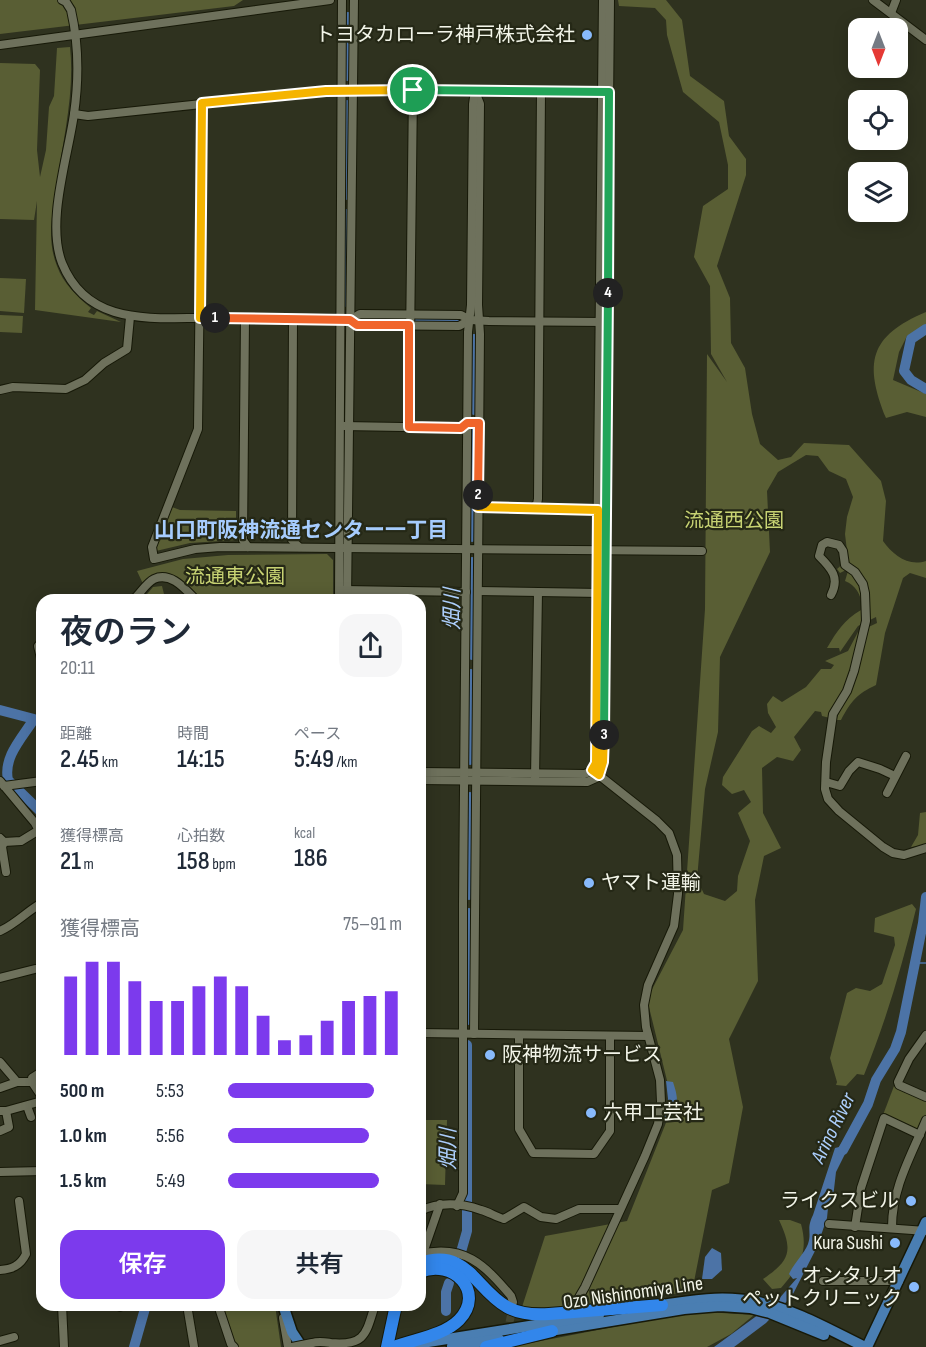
<!DOCTYPE html>
<html lang="ja">
<head>
<meta charset="utf-8">
<style>
	:root { --surface:#fff; --page:#f6f6f7; --text:#1f2937; --muted:#747a83; --accent:#7c3aed }
	body { margin:0; font-family:"Sofia Sans Condensed","Noto Sans JP",sans-serif; background:var(--page); color:var(--text); height:100vh; display:flex; flex-direction:column; font-size:22px; white-space:nowrap }
	* { box-sizing:border-box; margin:0 }
	p { font-size:20px; color:var(--muted) }
	.icon { flex:none; width:33px; height:33px; fill:none; stroke:currentColor; stroke-width:2; stroke-linecap:round; stroke-linejoin:round }
	.map { position:relative; flex:1; overflow:hidden }
	.sheet { position:absolute; left:36px; top:594px; width:390px; height:717px; display:flex; flex-direction:column; background:var(--surface); border-radius:18px; box-shadow:0 3px 15px #0003 }
	.sheet>* { flex:none }
	.needle { width:39px; rotate:180deg }
	.controls { position:absolute; left:848px; top:18px; display:grid; gap:12px }
	.controls a { display:grid; place-items:center; width:60px; height:60px; border-radius:12px; background:var(--surface); box-shadow:0 3px 15px #0003; font-size:30px }
	.pin { position:absolute; display:grid; place-items:center; width:51px; height:51px; color:#fff; margin:-26px; border:3px solid #fff; border-radius:50%; box-shadow:0 2px 6px #0007 }
	.km { position:absolute; width:30px; height:30px; margin:-15px; border-radius:50%; background:#222; color:#fff; font-size:16px; line-height:30px; text-align:center }
	.round { display:grid; place-items:center; flex:none; width:63px; height:63px; border-radius:18px; background:var(--page) }
	.head { display:flex; align-items:center; justify-content:space-between; height:102px; padding:0 24px }
	h1 { font-size:33px; font-weight:600; line-height:45px }
	.metrics { display:grid; grid-template-columns:repeat(3,1fr); gap:9px; height:102px; padding:6px 24px }
	.metrics div { display:grid; align-content:center }
	.metrics b { font-size:26px; font-weight:600 }
	.metrics small { font-size:16px; font-weight:400 }
	.metrics p { font-size:16px }
	.chart { height:168px; padding:12px 24px }
	.chart p { display:flex; justify-content:space-between }
	.chart svg { width:100%; height:108px; margin-top:6px; stroke:var(--accent); stroke-width:6 }
	.primary-button { display:flex; gap:12px; margin-top:auto; padding:12px 24px }
	.primary-button a { flex:1; height:69px; border-radius:18px; background:var(--accent); color:#fff; font-size:24px; font-weight:600; line-height:69px; text-align:center }
	.primary-button a+a { background:var(--page); color:var(--text) }
	ul { padding:0 24px; list-style:none; font-size:20px }
	li { display:grid; grid-template-columns:96px 72px 1fr; align-items:center; height:45px }
	li i { height:15px; border-radius:8px; background:var(--accent) }
	.map>svg:first-child { display:block }
	.green { fill:#595e34; fill-rule:evenodd }
	.water { fill:#4c73a6 }
	.lines { fill:none; stroke-linecap:round; stroke-linejoin:round }
	.stream { stroke:#4c73a6; stroke-width:1.5 }
	.river { stroke:#4c73a6; stroke-width:10 }
	.minor-tunnel { stroke:#434633; stroke-width:8; stroke-dasharray:8 4; stroke-linecap:butt }
	.minor-casing { stroke:#171908; stroke-width:10 }
	.major-casing { stroke:#171908; stroke-width:13 }
	.highway-casing { stroke:#171908; stroke-width:14 }
	.minor { stroke:#6e715c; stroke-width:8 }
	.major { stroke:#4a7eb2; stroke-width:10 }
	.highway { stroke:#3286eb; stroke-width:12 }
	.minor-bridge-casing { stroke:#171908; stroke-width:10; stroke-linecap:butt }
	.minor-bridge { stroke:#6e715c; stroke-width:8 }
	.split-1-casing { stroke:#fff; stroke-width:12 }
	.split-2-casing { stroke:#fff; stroke-width:12 }
	.split-3-casing { stroke:#fff; stroke-width:12 }
	.split-4-casing { stroke:#fff; stroke-width:12 }
	.split-5-casing { stroke:#fff; stroke-width:12 }
	.split-1 { stroke:#f5b400; stroke-width:8 }
	.split-2 { stroke:#f0652b; stroke-width:8 }
	.split-3 { stroke:#f5b400; stroke-width:8 }
	.split-4 { stroke:#22a559; stroke-width:8 }
	.split-5 { stroke:#22a559; stroke-width:8 }
	.poi-dot { fill:#88bafc; stroke:#252816; stroke-width:2 }
	.labels { text-anchor:middle; dominant-baseline:central; stroke-width:4.5; stroke-linejoin:round; paint-order:stroke }
	.poi-label { font-size:20px; fill:#f3f5e9; stroke:#252816; text-anchor:end }
	.park-label { font-size:20px; fill:#c8d373; stroke:#252816 }
	.street-label { font-size:20px; fill:#f3f5e9; stroke:#252816 }
	.neighbourhood-label { font-size:21px; font-weight:bold; fill:#a6ccfd; stroke:#252816 }
	.water-label { font-size:21px; font-style:italic; fill:#accefb; stroke:#252816 }
</style>
</head>
<body>
<div class="map">
<svg width="926" height="1347" viewBox="0 0 926 1347">
	<rect width="100%" height="100%" fill="#2f321f"/>
	<g class="green">
		<polygon points="0,0 243,0 234,6 0,34"/>
		<path d="M618 0H666L682 20 690 76 724 101 729 136 746 159V175L717 266 730 298 731 343 745 368 752 414 760 444 778 460 791 457 804 443 849 445 881 481 886 501 883 541C893 555 908 567 926 561V578L910 573 903 578 885 633 876 685C857 694 851 701 841 720H836L846 696 830 718 822 716 821 712 815 711 794 737 801 750 793 761 777 757 762 768 763 813 781 848 764 856 755 900 758 981 729 1039 743 1107 729 1183 712 1190 692 1292 549 1308 522 1307 545 1236 627 1221 673 1105 647 999 683 930 705 609 707 354 727 382 711 354 710 286 694 257 703 206 728 189V165L719 122 683 92 667 35 666 20 655 8 619 6ZM806 455 818 456 829 471 846 479 853 497 847 517 845 534 848 559 837 569 840 573 846 570 848 571 845 581C857 586 863 597 861 610 844 620 837 631 827 648H839L840 652 858 626 876 617 877 623 858 632 848 651 825 661 834 665 831 669H821L806 687 782 702 773 696 767 704 768 713 776 727 771 733 759 726 752 731 723 777 722 785 732 794 744 790 751 802 738 813 750 841 738 876 737 891 725 901 704 894 697 879 705 789 718 732 720 657 770 552 767 491 778 472Z"/>
		<path d="M70 47C75 92 63 139 57 184 53 211 46 239 57 266 63 283 77 297 91 308L88 312 94 315 97 311 121 322 35 310 37 201 34 220 0 219V63L35 64 40 70 37 150 40 177 46 150 49 107 54 96 57 48Z"/>
		<polygon points="0,278 26,279 24,313 0,311"/>
		<path d="M926 312V326L907 336 899 352 893 380 926 394V417L907 412 886 418C864 363 869 336 926 312Z"/>
		<polygon points="0,315 23,316 22,333 0,332"/>
		<polygon points="172,507 180,510 236,511 236,540 190,543 156,551 156,545"/>
		<polygon points="327,554 333,560 333,600 199,600 163,575 144,586 137,571 183,559 228,555"/>
		<polygon points="162,586 165,598 173,600 142,600 153,587"/>
		<polygon points="926,812 926,845 911,847 918,835 920,813"/>
		<path d="M912 904 916 909C902 966 886 1021 864 1075L857 1074 846 1086 836 1085 837 1082 830 1058 847 993 856 988 870 991 882 984 895 945 894 937 874 932 875 918Z"/>
		<polygon points="894,1086 926,1099 926,1115 920,1128 914,1129 883,1115"/>
		<polygon points="420,1120 447,1120 445,1185 420,1184"/>
		<path d="M779 1220H790L801 1224C809 1253 799 1267 781 1288L772 1289 763 1279C791 1260 793 1250 779 1220Z"/>
		<polygon points="222,1305 275,1305 281,1347 238,1347 233,1343"/>
		<polygon points="706,1312 754,1315 731,1334 707,1347 510,1347 654,1319"/>
	</g>
	<g class="water">
		<path d="M666 1081 673 1082C679 1100 678 1104 671 1122L664 1121 668 1099Z"/>
		<path d="M846 1137 852 1140 836 1172 833 1198 828 1208 827 1218 817 1247 792 1296 766 1323 734 1347H714L777 1301 797 1278 793 1279 789 1274C794 1263 804 1254 808 1244 812 1232 806 1229 813 1215L835 1148 839 1147Z"/>
		<polygon points="712,1248 721,1253 722,1270 712,1279 702,1279 705,1257"/>
	</g>
	<g class="lines">
		<polyline class="stream" points="914,963 926,963"/>
		<g class="river">
			<polyline points="347,76 348,17"/>
			<polyline points="346,195 347,105"/>
			<polyline points="345,302 346,214"/>
			<polyline points="362,319 399,319"/>
			<polyline points="418,319 455,319"/>
			<polyline points="926,329 911,339 904,371 911,380 926,389"/>
			<polyline points="474,410 474,339"/>
			<polyline points="472,537 473,429"/>
			<polyline points="472,655 472,562"/>
			<path d="M0 710 34 719C22 738 3 757 8 780L42 813"/>
			<polyline points="470,760 471,674"/>
			<polyline points="469,895 470,797"/>
			<polyline points="468,1020 469,913"/>
			<polyline points="843,1150 868,1104 876,1080 895,1049 901,1032 923,923 926,897"/>
			<polyline points="461,1252 467,1231 467,1045"/>
			<polyline points="446,1311 446,1292 449,1283"/>
			<polyline points="134,1347 146,1305"/>
		</g>
		<polyline class="minor-tunnel" points="507,1334 513,1306"/>
		<defs>
			<g id="minor">
				<path d="M62 0 66 2 71 10C79 45 79 79 74 114 68 157 46 222 62 263 87 325 148 318 203 318 235 319 267 320 299 319 316 319 342 315 357 325L459 326 470 320"/>
				<polyline points="873,0 926,40"/>
				<polyline points="891,13 896,0"/>
				<polyline points="0,45 330,0"/>
				<polyline points="202,103 198,429 152,547 154,559 195,549 220,547 702,551"/>
				<polyline points="74,114 88,116 326,91 606,92"/>
				<polyline points="245,319 243,540 248,547"/>
				<polyline points="293,319 292,540 299,547"/>
				<polyline points="350,320 360,314 461,315 470,320 489,321 605,322"/>
				<polyline points="0,390 13,387 66,389 85,380 104,363 127,349 130,317"/>
				<polyline points="343,426 461,428 470,423"/>
				<polyline points="409,427 413,90"/>
				<polyline points="478,507 602,510"/>
				<polyline points="532,508 537,504 538,499 541,91"/>
				<polyline points="344,590 466,592"/>
				<polyline points="478,591 600,593"/>
				<path d="M831 595C840 578 832 569 819 556L822 545 827 542 839 545 843 551 845 565 855 572 863 584 865 593 866 621 854 671 847 691 833 714 826 762 825 789 828 799 839 811 883 847 893 853 904 855 926 848"/>
				<path d="M133 600C140 594 146 583 154 579 171 571 186 590 196 600"/>
				<polyline points="339,600 342,0"/>
				<polyline points="347,600 354,0"/>
				<polyline points="42,642 38,646 42,662"/>
				<polyline points="420,772 585,774 593,770 595,763 603,0"/>
				<polyline points="535,778 538,592"/>
				<polyline points="420,780 587,782 596,778 603,767 610,0"/>
				<polyline points="0,781 35,823 42,836"/>
				<polyline points="826,782 840,786 849,771 858,762 880,769 895,776"/>
				<polyline points="4,786 42,781"/>
				<polyline points="887,793 906,756"/>
				<polyline points="0,838 4,842 21,841 39,830"/>
				<polyline points="4,842 2,847 6,872"/>
				<path d="M0 931C16 924 27 911 42 903"/>
				<polyline points="0,978 35,969"/>
				<polyline points="420,1033 648,1036"/>
				<polyline points="474,1034 480,334 478,305 480,104 476,94"/>
				<polyline points="519,1035 519,1129 533,1153 594,1154 610,1131 610,1036"/>
				<polyline points="926,1035 909,1059 898,1082 899,1085 926,1097"/>
				<polyline points="0,1062 17,1082 32,1082 42,1097"/>
				<polyline points="32,1082 32,1078 40,1073 42,1069"/>
				<polyline points="0,1088 17,1082"/>
				<polyline points="27,1106 31,1117"/>
				<polyline points="0,1111 6,1111 42,1101"/>
				<polyline points="0,1131 9,1127 6,1111"/>
				<polyline points="0,1172 42,1171"/>
				<polyline points="457,1206 463,1193 463,903 468,332 471,305 473,104 475,91"/>
				<path d="M420 1211C439 1202 461 1203 481 1210 489 1212 496 1217 504 1219L524 1207 541 1217 556 1219 579 1209H620"/>
				<polyline points="829,1224 926,1231"/>
				<polyline points="855,1227 861,1188 884,1118 920,1135"/>
				<path d="M892 1227C892 1188 911 1156 926 1120"/>
				<polyline points="423,1253 440,1204"/>
				<path d="M420 1254C464 1244 484 1264 511 1296L513 1302"/>
				<path d="M0 1270C12 1269 20 1266 26 1254L19 1201"/>
				<polyline points="823,1281 899,1281"/>
				<polyline points="62,1305 64,1347"/>
				<polyline points="120,1305 120,1307"/>
				<polyline points="187,1305 194,1347"/>
				<polyline points="218,1305 231,1344 234,1347"/>
				<polyline points="569,1307 578,1299 585,1287 645,1156 658,1124 661,1102 660,1080 646,1027 644,1005 648,985 674,926 678,894 677,855 669,833 657,821 595,772"/>
				<polyline points="283,1318 288,1347"/>
				<polyline points="0,1341 14,1337"/>
				<path d="M312 1343C319 1341 324 1342 331 1343 366 1346 366 1333 375 1305"/>
			</g>
			<g id="major">
				<polyline points="283,1305 292,1332 302,1347"/>
				<path d="M656 1306C690 1300 724 1295 758 1302 796 1310 830 1330 865 1347"/>
				<polyline points="544,1332 684,1309 720,1306 750,1308 770,1313 824,1335"/>
				<polyline points="416,1344 599,1315"/>
				<polyline points="452,1346 499,1339"/>
				<polyline points="867,1347 926,1222"/>
			</g>
			<g id="highway">
				<path d="M420 1263C467 1247 475 1289 507 1307 520 1314 535 1315 549 1314L662 1305"/>
				<polyline points="387,1347 396,1305"/>
				<path d="M394 1347C414 1339 443 1336 459 1320 486 1292 453 1258 420 1272"/>
				<polyline points="486,1347 552,1331"/>
			</g>
		</defs>
		<use href="#minor" class="minor-casing"/>
		<use href="#major" class="major-casing"/>
		<use href="#highway" class="highway-casing"/>
		<use href="#minor" class="minor"/>
		<use href="#major" class="major"/>
		<use href="#highway" class="highway"/>
		<defs>
			<polyline id="minor-bridge" points="292,1347 312,1343"/>
		</defs>
		<use href="#minor-bridge" class="minor-bridge-casing"/>
		<use href="#minor-bridge" class="minor-bridge"/>
	</g>
	<g class="lines">
		<defs>
			<polyline id="split-1" points="215,318 200,318 202,103 326,91 413,90"/>
			<polyline id="split-2" points="215,318 350,320 357,325 409,325 409,427 461,428 467,423 479,423 478,495"/>
			<polyline id="split-3" points="478,495 478,507 598,510 596,763 592,770 599,775 603,762 604,735"/>
			<polyline id="split-4" points="604,735 608,293"/>
			<polyline id="split-5" points="413,90 609,92 608,293"/>
		</defs>
		<use href="#split-1" class="split-1-casing"/>
		<use href="#split-2" class="split-2-casing"/>
		<use href="#split-3" class="split-3-casing"/>
		<use href="#split-4" class="split-4-casing"/>
		<use href="#split-5" class="split-5-casing"/>
		<use href="#split-1" class="split-1"/>
		<use href="#split-2" class="split-2"/>
		<use href="#split-3" class="split-3"/>
		<use href="#split-4" class="split-4"/>
		<use href="#split-5" class="split-5"/>
	</g>
	<g class="poi-dot">
		<circle cx="587" cy="35" r="6"/>
		<circle cx="589" cy="883" r="6"/>
		<circle cx="490" cy="1055" r="6"/>
		<circle cx="591" cy="1113" r="6"/>
		<circle cx="911" cy="1201" r="6"/>
		<circle cx="895" cy="1243" r="6"/>
		<circle cx="914" cy="1287" r="6"/>
	</g>
	<g class="labels">
		<g class="poi-label">
			<text x="575" y="35">トヨタカローラ神戸株式会社</text>
			<text x="601" y="883" text-anchor="start">ヤマト運輸</text>
			<text x="502" y="1055" text-anchor="start">阪神物流サービス</text>
			<text x="603" y="1113" text-anchor="start">六甲工芸社</text>
			<text x="899" y="1201">ライクスビル</text>
			<text x="883" y="1243">Kura Sushi</text>
			<text x="902" y="1276">オンタリオ<tspan x="902" dy="23">ペットクリニック</tspan></text>
		</g>
		<g class="park-label">
			<text x="734" y="521">流通西公園</text>
			<text x="235" y="577">流通東公園</text>
		</g>
		<g class="street-label">
			<text transform="translate(633 1293) rotate(-8)">Ozo Nishinomiya Line</text>
		</g>
		<g class="neighbourhood-label">
			<text x="301" y="530">山口町阪神流通センター一丁目</text>
		</g>
		<g class="water-label">
			<text transform="translate(452 609) rotate(-90)">畑川</text>
			<text transform="translate(833 1128) rotate(-64)">Arino River</text>
			<text transform="translate(448 1149) rotate(-90)">畑川</text>
		</g>
	</g>
</svg>
<div class="controls">
<a><svg class="needle" viewBox="-14 -14 28 28"><path d="M0-13l5 13h-10z" fill="#e53935"/><path d="M0 13l5-13h-10z" fill="#747a83"/></svg></a>
<a><svg class="icon" aria-label="locate" viewBox="0 0 24 24"><circle cx="12" cy="12" r="6"/><path d="M12 2v4M12 18v4M2 12h4M18 12h4"/></svg></a>
<a><svg class="icon" aria-label="layers" viewBox="0 0 24 24"><path d="M12 4l9 5-9 5-9-5zM3 14l9 5 9-5"/></svg></a>
</div>
<div class="pin" style="left:413px;top:90px;background:#1e9e55"><svg class="icon" aria-label="arrive" viewBox="0 0 24 24"><path d="M6 21V4h12l-3 4 3 4H6"/></svg></div>
<b class="km" style="left:215px;top:318px">1</b>
<b class="km" style="left:478px;top:495px">2</b>
<b class="km" style="left:604px;top:735px">3</b>
<b class="km" style="left:608px;top:293px">4</b>
<section class="sheet">
<div class="head"><div><h1>夜のラン</h1><p>20:11</p></div><a class="round"><svg class="icon" aria-label="share" viewBox="0 0 24 24"><path d="M12 15V3M7 8l5-5 5 5M5 13v7h14v-7"/></svg></a></div>
<div class="metrics">
<div><p>距離</p><b>2.45<small> km</small></b></div>
<div><p>時間</p><b>14:15</b></div>
<div><p>ペース</p><b>5:49<small> /km</small></b></div>
</div>
<div class="metrics">
<div><p>獲得標高</p><b>21<small> m</small></b></div>
<div><p>心拍数</p><b>158<small> bpm</small></b></div>
<div><p>kcal</p><b>186</b></div>
</div>
<div class="chart"><p><span>獲得標高</span>75–91 m</p>
<svg viewBox="0 0 160 44" preserveAspectRatio="none"><path d="M5 44V12M15 44V6M25 44V6M35 44V14M45 44V22M55 44V22M65 44V16M75 44V12M85 44V16M95 44V28M105 44V38M115 44V36M125 44V30M135 44V22M145 44V20M155 44V18"/></svg>
</div>
<ul>
<li><b>500 m</b>5:53<i style="width:84%"></i></li>
<li><b>1.0 km</b>5:56<i style="width:81%"></i></li>
<li><b>1.5 km</b>5:49<i style="width:87%"></i></li>
</ul>
<div class="primary-button"><a>保存</a><a>共有</a></div>
</section>
</div>
</body>
</html>
